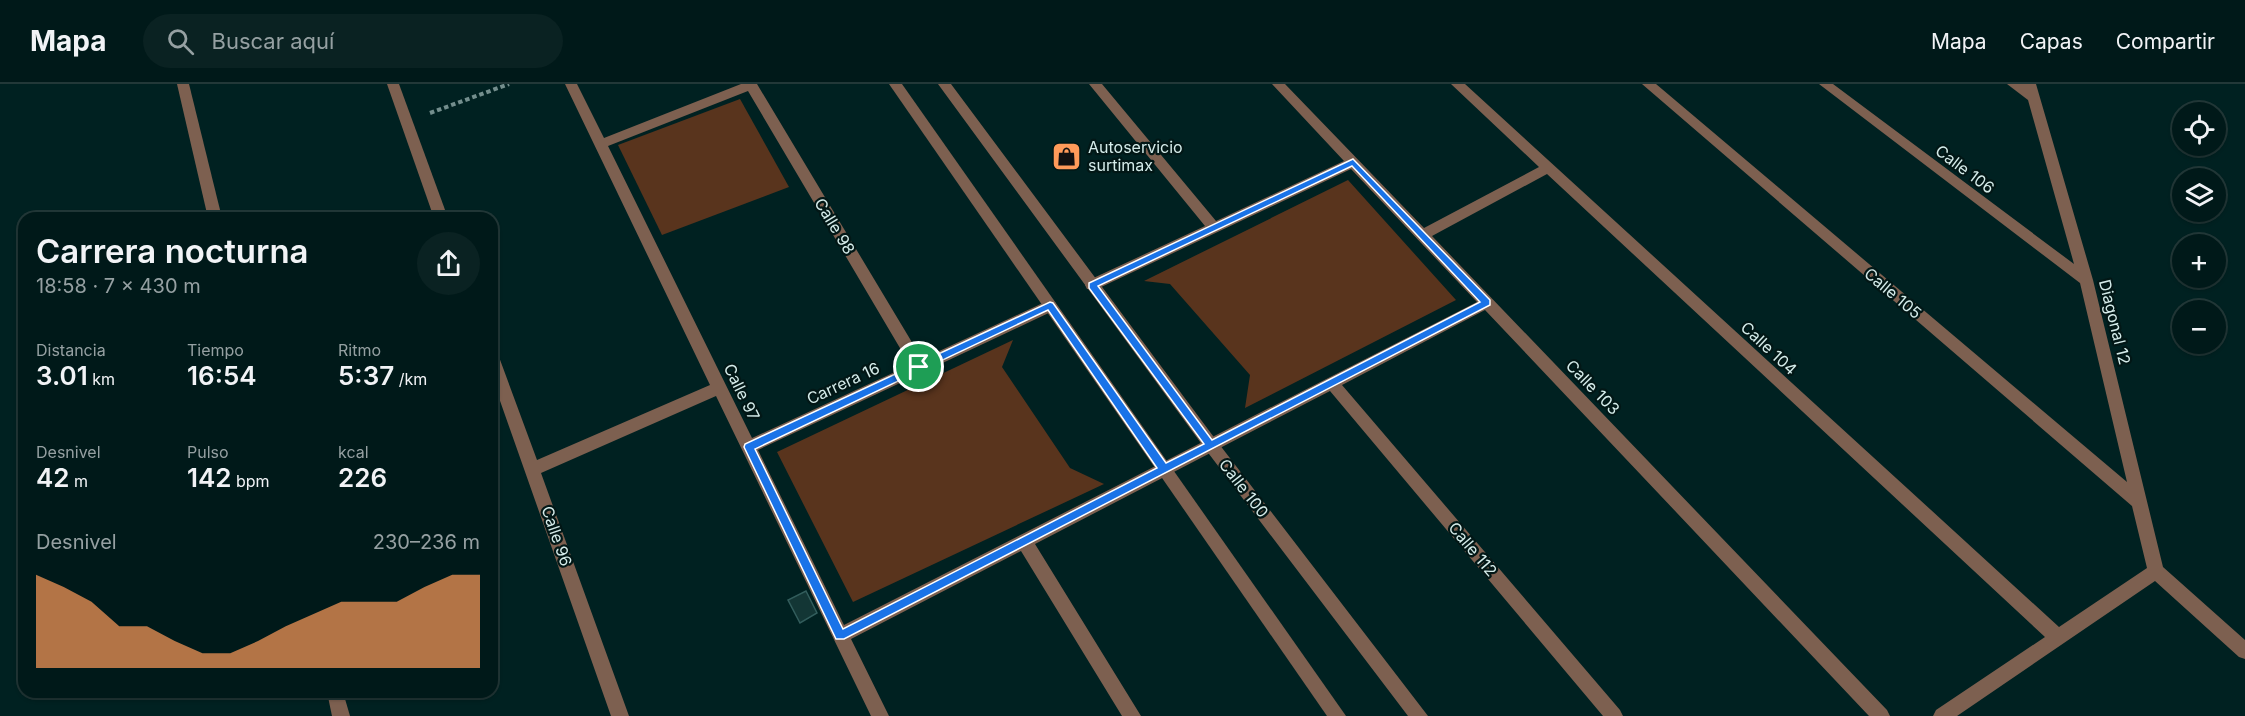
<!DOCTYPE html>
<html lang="es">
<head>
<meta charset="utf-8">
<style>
	:root { --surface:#001919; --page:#0a2222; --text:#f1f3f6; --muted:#95a0a2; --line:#223838; --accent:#ff9b5a }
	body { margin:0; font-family:Inter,sans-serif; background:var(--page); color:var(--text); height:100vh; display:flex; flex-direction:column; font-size:22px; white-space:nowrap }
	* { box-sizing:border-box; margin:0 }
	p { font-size:20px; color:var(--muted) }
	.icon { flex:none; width:33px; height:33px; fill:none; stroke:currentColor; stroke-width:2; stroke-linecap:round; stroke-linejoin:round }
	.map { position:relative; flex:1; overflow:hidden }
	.drawer { position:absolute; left:18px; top:128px; width:480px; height:486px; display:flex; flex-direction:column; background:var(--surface); border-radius:18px; box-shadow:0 2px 4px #0004,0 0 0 2px var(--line) }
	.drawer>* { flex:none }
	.controls { position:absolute; left:2172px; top:18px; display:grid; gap:12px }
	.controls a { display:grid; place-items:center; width:54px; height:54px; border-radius:50%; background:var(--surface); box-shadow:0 2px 4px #0004,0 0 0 2px var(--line); font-size:30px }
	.pin { position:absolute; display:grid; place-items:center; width:51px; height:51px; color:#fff; margin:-26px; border:3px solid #fff; border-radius:50%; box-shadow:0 2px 6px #0007 }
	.round { display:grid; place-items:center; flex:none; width:63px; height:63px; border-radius:32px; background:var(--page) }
	.headline { display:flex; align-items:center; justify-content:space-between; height:102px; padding:0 18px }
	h1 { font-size:33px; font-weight:600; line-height:45px }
	.figures { display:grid; grid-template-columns:repeat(3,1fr); gap:9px; height:102px; padding:6px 18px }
	.figures div { display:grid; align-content:center }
	.figures b { font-size:26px; font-weight:600 }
	.figures small { font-size:16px; font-weight:400 }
	.figures p { font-size:16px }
	.chart { height:168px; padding:12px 18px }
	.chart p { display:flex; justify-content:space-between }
	.chart svg { width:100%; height:108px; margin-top:6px; fill:var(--accent); opacity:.7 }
	header { display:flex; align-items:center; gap:36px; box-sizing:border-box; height:84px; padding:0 30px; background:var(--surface); border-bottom:2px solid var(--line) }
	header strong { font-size:28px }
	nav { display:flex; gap:33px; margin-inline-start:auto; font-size:21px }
	.search { width:420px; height:54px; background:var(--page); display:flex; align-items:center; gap:15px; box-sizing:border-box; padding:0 21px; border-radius:33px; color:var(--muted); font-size:22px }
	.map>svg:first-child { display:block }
	.green { fill:#59341d }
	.building { fill:#133635; stroke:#325d5c; stroke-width:1.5 }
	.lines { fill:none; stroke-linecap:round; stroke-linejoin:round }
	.path { stroke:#738e8d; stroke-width:4; stroke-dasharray:4.5 3; stroke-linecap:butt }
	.minor { fill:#7d6050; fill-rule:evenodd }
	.tertiary { fill:#7d6050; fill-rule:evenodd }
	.route { fill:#1a73e8; stroke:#fff; stroke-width:1.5; fill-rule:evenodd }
	.labels { text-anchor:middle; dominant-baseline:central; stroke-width:4.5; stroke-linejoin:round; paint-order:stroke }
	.poi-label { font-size:16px; fill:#d5ecea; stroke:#021716; text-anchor:start }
	.street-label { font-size:16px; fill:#d5ecea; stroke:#021716 }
</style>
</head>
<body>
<header>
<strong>Mapa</strong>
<div class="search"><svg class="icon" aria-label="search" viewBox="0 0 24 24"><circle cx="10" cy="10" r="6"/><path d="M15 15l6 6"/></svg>Buscar aquí</div>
<nav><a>Mapa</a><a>Capas</a><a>Compartir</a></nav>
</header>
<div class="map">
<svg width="2245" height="632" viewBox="0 0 2245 632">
	<rect width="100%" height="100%" fill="#002121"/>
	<g class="green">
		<polygon points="740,15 789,103 662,151 618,61"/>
		<polygon points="1348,96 1456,216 1245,324 1250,291 1170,200 1144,197"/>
		<polygon points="1013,256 1002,283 1070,384 1104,400 853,518 777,368"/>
	</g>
	<polygon class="building" points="806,507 817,529 800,539 788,516"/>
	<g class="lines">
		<polyline class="path" points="430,29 509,0"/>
		<g class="minor">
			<polygon points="177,0 189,0 222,134 208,134"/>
			<polygon points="387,0 399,0 448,134 434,134"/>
			<path d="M565 0H577L604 54 741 0H757L922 275 1045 218H1055L1057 222 1055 226 758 366 844 541 1477 218 1351 85 1097 205H1087L1085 201 1087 197 1205 142 1089 0H1102L1216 137 1344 77 1272 0H1285L1424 144 1539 83 1451 0H1465L2059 543 2147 484 2132 422 1642 0H1656L2127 398 2080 199 1819 0H1833L2074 180 2028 16 2007 0H2036L2093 196 2163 483 2245 556V575L2239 573 2155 497 1957 632H1933L1936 626 2045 553 1547 90 1432 152 1887 626 1890 632H1869L1485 226 1342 301 1620 626 1623 632H1603L1330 307 1035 460 1141 632H1122L1021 467 851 555 889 632H871L716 312 541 389 629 632H611L492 294V267L497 269 499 273 537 376 710 301ZM748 7 910 281 752 354 608 62Z"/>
			<polygon points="327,608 343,608 350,632 332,632"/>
		</g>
		<g class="tertiary">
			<polygon points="889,0 902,0 1346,632 1327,632"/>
			<polygon points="938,0 951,0 1216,356 1428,632 1408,632 1206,366"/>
		</g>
	</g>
	<path class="route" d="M1353 75 1490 216V221L844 555H836L744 363 745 360 1050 218 1053 219 1166 379 1204 360 1089 204V199ZM1352 82 1480 218 1212 356 1098 202ZM1048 226 1157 384 843 545 755 365Z"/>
	<defs>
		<symbol id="shop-square" viewBox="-11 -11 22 22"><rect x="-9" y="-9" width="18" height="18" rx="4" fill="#ff9b5a" stroke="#021716"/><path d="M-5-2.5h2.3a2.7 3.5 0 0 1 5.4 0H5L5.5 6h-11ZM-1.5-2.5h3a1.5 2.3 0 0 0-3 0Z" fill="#111"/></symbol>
	</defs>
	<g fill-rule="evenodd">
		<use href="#shop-square" x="1050" y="56" width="33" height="33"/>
	</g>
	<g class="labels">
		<g class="poi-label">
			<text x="1088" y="63">Autoservicio<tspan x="1088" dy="18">surtimax</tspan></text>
		</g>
		<g class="street-label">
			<text transform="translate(1965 85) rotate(37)">Calle 106</text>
			<text transform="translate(835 142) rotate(59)">Calle 98</text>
			<text transform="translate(1893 209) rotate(40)">Calle 105</text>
			<text transform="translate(2115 238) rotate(76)">Diagonal 12</text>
			<text transform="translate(1769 264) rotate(43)">Calle 104</text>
			<text transform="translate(843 299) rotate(-25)">Carrera 16</text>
			<text transform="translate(1593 303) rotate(46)">Calle 103</text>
			<text transform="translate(742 308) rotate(64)">Calle 97</text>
			<text transform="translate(1244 404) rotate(52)">Calle 100</text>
			<text transform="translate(557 452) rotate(71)">Calle 96</text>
			<text transform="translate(1473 465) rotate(50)">Calle 112</text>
		</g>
	</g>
</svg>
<div class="controls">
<a><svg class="icon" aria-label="locate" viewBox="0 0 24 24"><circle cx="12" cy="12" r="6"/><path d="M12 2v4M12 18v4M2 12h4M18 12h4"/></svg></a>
<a><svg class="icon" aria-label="layers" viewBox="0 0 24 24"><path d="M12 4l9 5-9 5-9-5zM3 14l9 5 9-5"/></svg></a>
<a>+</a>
<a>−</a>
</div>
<div class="pin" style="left:919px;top:283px;background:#1e9e55"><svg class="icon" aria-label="arrive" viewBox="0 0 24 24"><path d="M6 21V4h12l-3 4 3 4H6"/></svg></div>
<section class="drawer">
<div class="headline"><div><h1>Carrera nocturna</h1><p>18:58 · 7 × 430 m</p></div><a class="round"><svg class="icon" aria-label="share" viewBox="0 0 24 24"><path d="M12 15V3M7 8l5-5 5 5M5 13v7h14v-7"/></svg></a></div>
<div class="figures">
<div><p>Distancia</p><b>3.01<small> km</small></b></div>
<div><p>Tiempo</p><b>16:54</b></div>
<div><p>Ritmo</p><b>5:37<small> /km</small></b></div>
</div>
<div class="figures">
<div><p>Desnivel</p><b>42<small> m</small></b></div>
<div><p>Pulso</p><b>142<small> bpm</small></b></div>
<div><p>kcal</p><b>226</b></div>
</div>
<div class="chart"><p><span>Desnivel</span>230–236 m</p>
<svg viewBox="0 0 160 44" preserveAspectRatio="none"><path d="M0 44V6L10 11L20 17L30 27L40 27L50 33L60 38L70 38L80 33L90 27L100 22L110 17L120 17L130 17L140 11L150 6L160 6V44z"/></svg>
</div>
</section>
</div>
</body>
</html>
